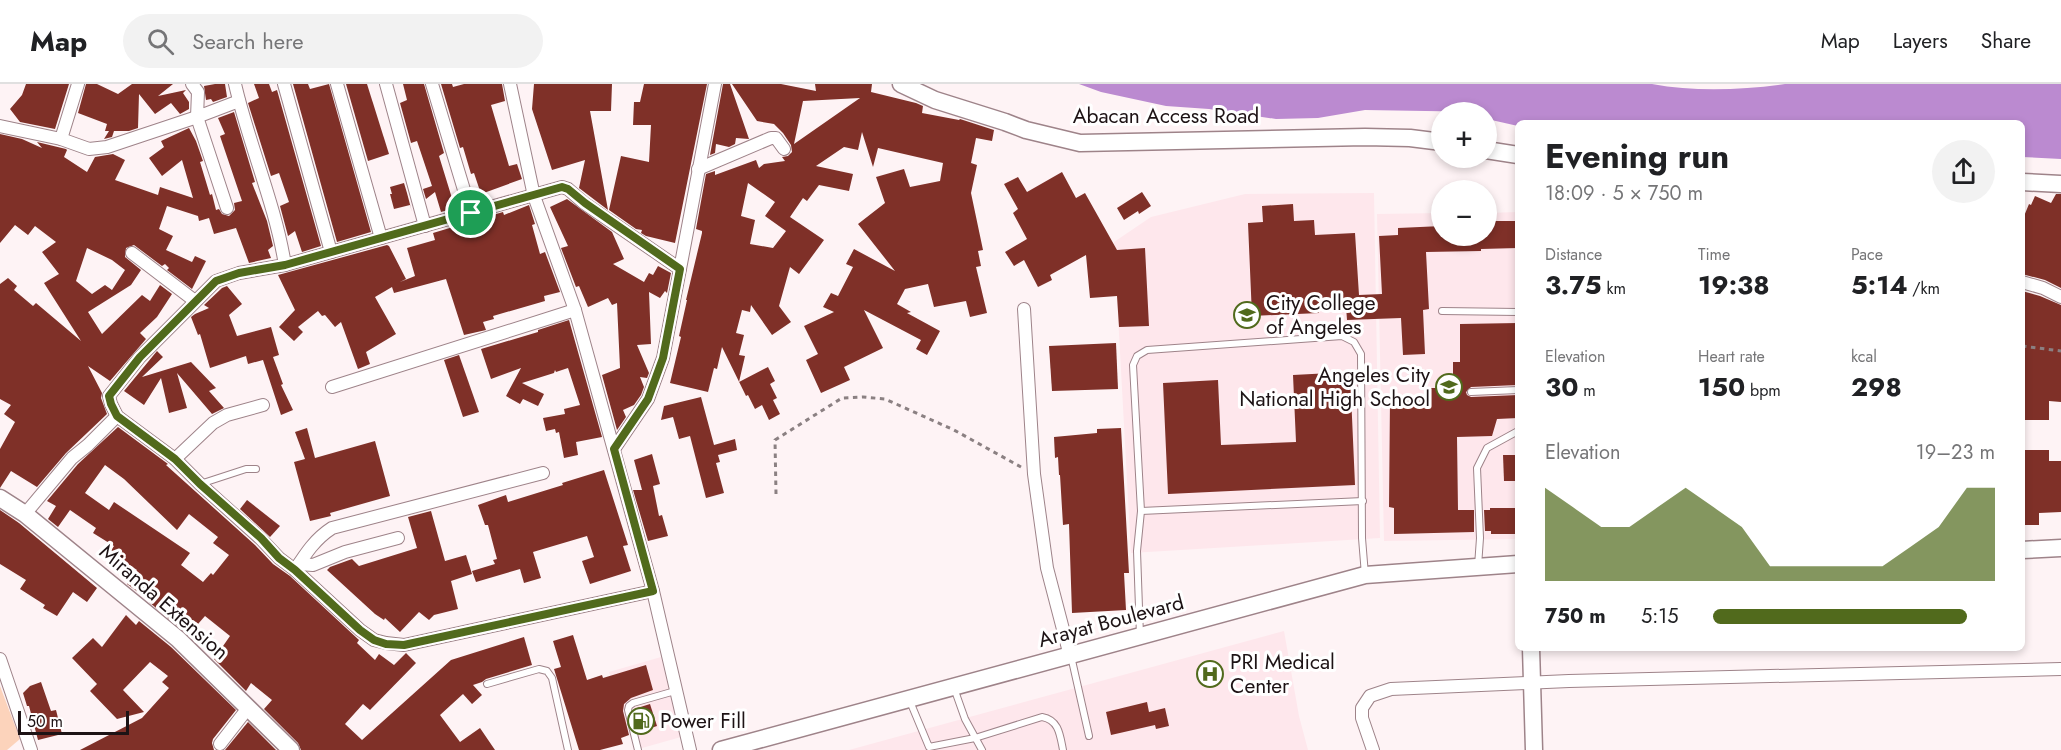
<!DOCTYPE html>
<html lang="en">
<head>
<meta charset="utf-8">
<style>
	:root { --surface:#fff; --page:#f2f2f2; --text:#202124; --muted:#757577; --line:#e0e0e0; --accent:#516a1c }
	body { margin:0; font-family:Jost,sans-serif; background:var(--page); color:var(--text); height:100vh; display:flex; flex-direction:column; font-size:22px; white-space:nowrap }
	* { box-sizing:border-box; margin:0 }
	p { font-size:20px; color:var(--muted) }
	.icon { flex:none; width:33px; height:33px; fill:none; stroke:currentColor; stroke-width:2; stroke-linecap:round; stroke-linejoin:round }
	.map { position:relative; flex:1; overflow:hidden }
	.drawer { position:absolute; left:1515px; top:36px; width:510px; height:531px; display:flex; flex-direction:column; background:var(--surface); border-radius:9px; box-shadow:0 3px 9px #0003 }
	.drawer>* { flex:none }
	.buttons { position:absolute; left:1431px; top:18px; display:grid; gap:12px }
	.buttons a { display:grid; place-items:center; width:66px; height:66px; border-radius:50%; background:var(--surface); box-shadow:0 3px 9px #0003; font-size:30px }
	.scale { position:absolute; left:18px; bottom:15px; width:111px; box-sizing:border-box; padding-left:6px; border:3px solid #1d1315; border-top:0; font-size:16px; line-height:21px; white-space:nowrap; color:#1d1315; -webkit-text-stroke:4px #fff; paint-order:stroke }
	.pin { position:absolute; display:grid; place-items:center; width:51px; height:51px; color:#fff; margin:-26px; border:3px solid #fff; border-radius:50%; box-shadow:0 2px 6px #0007 }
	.round { display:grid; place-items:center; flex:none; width:63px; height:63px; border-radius:32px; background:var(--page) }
	.summary { display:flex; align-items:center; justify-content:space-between; height:102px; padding:0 30px }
	h1 { font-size:33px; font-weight:700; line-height:45px }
	.figures { display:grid; grid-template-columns:repeat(3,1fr); gap:9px; height:102px; padding:6px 30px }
	.figures div { display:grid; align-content:center }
	.figures b { font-size:26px; font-weight:700 }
	.figures small { font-size:16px; font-weight:400 }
	.figures p { font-size:16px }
	.chart { height:168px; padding:12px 30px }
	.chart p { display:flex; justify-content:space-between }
	.chart svg { width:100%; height:108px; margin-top:6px; fill:var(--accent); opacity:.7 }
	ul { padding:0 30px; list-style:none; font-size:20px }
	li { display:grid; grid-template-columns:96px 72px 1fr; align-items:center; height:45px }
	li i { height:15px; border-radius:8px; background:var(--accent) }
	header { display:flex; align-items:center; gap:36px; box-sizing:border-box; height:84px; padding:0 30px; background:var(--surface); border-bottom:2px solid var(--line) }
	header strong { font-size:28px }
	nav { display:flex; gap:33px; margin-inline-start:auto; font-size:21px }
	.search { width:420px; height:54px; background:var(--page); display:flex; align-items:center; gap:15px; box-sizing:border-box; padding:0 21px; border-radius:33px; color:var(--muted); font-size:22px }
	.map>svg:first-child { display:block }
	.built { fill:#fee7ec }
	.green { fill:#fcd3bb }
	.water { fill:#bb8ad0 }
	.building { fill:#7f3028; fill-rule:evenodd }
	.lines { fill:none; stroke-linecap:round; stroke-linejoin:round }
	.lane-casing { stroke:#9e8389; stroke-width:8 }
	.street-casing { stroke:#9e8389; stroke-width:14 }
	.secondary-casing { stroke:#9e8389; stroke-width:19 }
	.path { stroke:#8b8082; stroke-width:3; stroke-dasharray:4.5 4.5; stroke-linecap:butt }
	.lane { stroke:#fff; stroke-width:6 }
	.street { stroke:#fff; stroke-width:12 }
	.secondary { stroke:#fff; stroke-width:16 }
	.route-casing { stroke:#fff; stroke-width:12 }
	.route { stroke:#516a1c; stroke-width:8 }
	.labels { text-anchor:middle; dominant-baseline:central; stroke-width:6; stroke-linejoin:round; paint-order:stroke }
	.street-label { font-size:21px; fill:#1d1315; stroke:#fff }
	.poi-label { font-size:21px; fill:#1d1315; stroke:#fff; text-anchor:start }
</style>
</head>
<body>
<header>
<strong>Map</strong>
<div class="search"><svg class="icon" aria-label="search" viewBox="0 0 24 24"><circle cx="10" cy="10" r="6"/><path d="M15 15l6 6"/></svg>Search here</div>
<nav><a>Map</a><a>Layers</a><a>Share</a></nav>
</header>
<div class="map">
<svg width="2061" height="666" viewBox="0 0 2061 666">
	<rect width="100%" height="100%" fill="#fef3f5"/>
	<g class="built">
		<polygon points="1374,109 1380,454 1131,469 1114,158 1151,133 1245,110"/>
		<polygon points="1518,128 1518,455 1384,457 1377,130 1441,129 1442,152 1486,152 1487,129"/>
		<polygon points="1284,547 1299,632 1308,666 849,666"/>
		<polygon points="661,573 681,653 635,666 609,588"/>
	</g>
	<polygon class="green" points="0,602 20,655 7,666 0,666"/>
	<path class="water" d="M1079 0H1652C1695 8 1742 6 1785 0H2061V75L2022 73V39H1518V42L1487 35 1486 28 1365 26 1318 34 1276 35 1209 25 1166 22 1101 8Z"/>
	<g class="building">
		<polygon points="26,0 69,0 55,45 20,38 10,25 22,11"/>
		<polygon points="86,0 97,0 118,10 132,0 173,0 158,12 186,6 183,9 189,18 189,25 180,30 171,19 155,30 139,10 138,44 129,47 114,47 112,53 104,55 109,47 105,47 107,40 78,29"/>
		<polygon points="215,0 225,0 227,13 213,18 211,15 206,16 204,2"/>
		<polygon points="254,0 269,0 272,8 277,6 321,162 302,168 295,147 288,152 280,122 289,118 279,89 271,92 248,19 259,14"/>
		<polygon points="293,0 308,0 310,5 329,0 371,148 337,158"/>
		<polygon points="346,0 367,0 389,70 368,77"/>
		<polygon points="403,0 424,0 444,69 439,72 455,124 441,128 435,108 426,115 423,105 432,102 417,57 411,59 400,19 407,16"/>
		<polygon points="441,0 452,0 453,3 464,0 502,0 505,17 491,21 509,82 517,80 522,95 481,110 474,89 471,90 463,63 460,64"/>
		<polygon points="534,0 612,0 611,27 590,27 608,126 579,104 585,76 552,86 532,25"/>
		<polygon points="644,0 707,0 675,159 646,152 641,149 642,146 636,145 609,126 621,72 649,78 651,41 633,41 634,18 640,18"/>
		<polygon points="723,0 730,0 749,55 736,54 735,60 729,63 716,60 715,69 710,71"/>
		<path d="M732 0H781L816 7 815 0H872L871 8 916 19 923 22 922 29 959 36 960 35 994 46 992 57 976 54 971 79 977 81 971 109 983 166 978 167 981 182 976 183 987 229 970 233 966 217 934 223 928 200 905 205 897 220 911 228 907 229 940 247 927 271 916 265 921 256 864 226 883 264 844 283 850 296 821 309 806 276 818 270 804 242 834 228 823 223 831 209 838 212 853 183 846 180 854 165 895 187 858 140 885 119 876 93 904 85 910 103 940 97 943 79 878 64 873 83 862 48 858 66 844 63 816 82 853 90 849 107 819 101 807 117 803 114 790 133 824 156 799 190 790 183 779 222 791 238 772 251 751 221 750 228 742 226 736 249 744 251 739 271 745 272 739 298 768 283 775 297 770 300 777 314 773 316 780 330 769 336 762 321 755 325 748 311 746 312 722 263 717 285 714 284 708 308 670 299 681 253 679 252 687 216H686L702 149V147L696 145 706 90 715 87V91L756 76 759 84 764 80 785 77 782 73 788 72 792 68 791 61 783 49 774 40 757 37ZM860 14 794 60 803 17ZM748 99 775 118 765 132 786 147 773 164 750 160 755 136 741 132Z"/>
		<path d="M234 28 255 98 252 99 267 137 273 162 268 166 271 174 249 179 236 144 214 150 209 134 199 137 198 132 167 122 159 145 173 152 166 166 192 178 195 172 206 177 192 205 167 186 169 184 165 180 162 182 134 161 126 164 125 173 141 186 131 201 88 228 102 250 142 211 150 217 160 201 172 210 157 233 140 249 146 255 110 297 88 282 102 309 101 314 107 330 66 369 37 403 11 387 0 404V365L15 338 4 330 11 321 0 315V200L8 194 17 202 14 206 33 222 36 219 81 257 44 199 59 190 42 168 56 158 35 142 28 151 15 141 0 159V50L22 55 42 64 37 58 66 65 67 66 64 73 87 88 95 73 113 70 125 76 115 96 158 111 160 103 193 114 182 76 162 92 149 74 164 63 161 57 189 44 196 57 203 77 200 78 210 111 212 110 216 126 219 125 222 130 229 132 235 126 234 119 242 117 222 58 220 52 225 50 218 34ZM87 164 112 176 125 186 112 206 105 201 92 210 76 197Z"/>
		<polygon points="1062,88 1076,114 1085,109 1117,166 1145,164 1149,242 1119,243 1117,212 1090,214 1086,171 1050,191 1052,196 1038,203 1024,176 1014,182 1005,168 1027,155 1013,129 1018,125 1004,100 1018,93 1027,108"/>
		<polygon points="404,99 407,109 412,128 410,121 394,125 390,110 392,110 390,103"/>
		<polygon points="1142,108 1151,122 1139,130 1138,127 1124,136 1117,124"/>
		<polygon points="2056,110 2061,110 2061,204 2045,196 2022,190 2022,137 2029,120 2031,121 2035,112 2051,119"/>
		<polygon points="567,115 612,148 624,175 613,180 644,198 649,189 653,191 658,182 671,189 667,209 665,207 660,214 649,208 651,260 637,261 649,289 647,294 640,293 644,303 641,311 634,321 623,326 626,333 617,346 602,291 620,284 617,219 612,221 608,214 588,223 579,202 576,203 561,164 568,162 550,123"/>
		<polygon points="1293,120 1294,137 1314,136 1315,151 1355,149 1359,211 1382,210 1379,152 1398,151 1398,144 1442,142 1442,152 1486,152 1486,137 1518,137 1518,164 1481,165 1481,167 1426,168 1429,225 1423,226 1425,270 1403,271 1401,234 1347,236 1346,222 1319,224 1319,229 1252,232 1248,139 1263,138 1262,122"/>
		<polygon points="529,121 535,140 532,141 540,170 545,168 560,208 544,212 545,217 493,232 494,235 483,238 486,246 464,251 446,195 394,209 392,203 375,213 396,250 366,268 370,280 358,285 341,238 335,243 325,231 322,232 318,227 298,243 303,248 294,257 279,243 295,226 278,191 387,161 389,162 406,195 400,198 415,192 407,164 435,156 433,149 503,128 504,131"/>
		<polygon points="227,202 242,220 229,231 237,252 271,243 279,271 273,273 283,300 281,301 293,326 281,331 263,276 248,280 246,272 210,284 200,250 198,251 191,233 195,230 209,224 204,221 222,204"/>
		<polygon points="2022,207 2040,212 2061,221 2061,318 2049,317 2049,336 2022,336"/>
		<polygon points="569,236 602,353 576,358 578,371 564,374 559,348 556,349 555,345 546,347 543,334 565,330 564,325 580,321 568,284 556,288 555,286 554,289 522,299 544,310 538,322 523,315 520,320 506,312 521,284 491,295 481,265 538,248 538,246"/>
		<polygon points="1518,239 1518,301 1471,303 1466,308 1467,311 1471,313 1518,311 1518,334 1497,335 1492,352 1457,353 1458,426 1474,426 1474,448 1394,450 1394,424 1389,423 1390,315 1430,315 1430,304 1453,304 1453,278 1460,278 1460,240"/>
		<polygon points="1116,259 1118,305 1052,307 1049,262"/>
		<polygon points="157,267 163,273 142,293 191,278 216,304 209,307 224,324 212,330 177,289 187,324 169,329 161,294 144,321 124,307"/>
		<polygon points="459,271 479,328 463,333 444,276"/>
		<polygon points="1350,288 1355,401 1168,410 1163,299 1218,296 1221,361 1296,358 1293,291"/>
		<polygon points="701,313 714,361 735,355 737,366 718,371 720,378 716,379 724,409 706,414 690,352 679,355 673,333 661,336 664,322"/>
		<path d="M118 343 168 380 166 381 255 461 273 480 290 492 359 556 357 559 375 576 379 570 394 581 406 569 416 579 370 626 363 620 345 640 362 656 451 576 524 553 532 581 486 595 482 598 473 601 482 611 472 620 463 610 440 631 460 658 480 644 495 666H301L298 659 264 625 272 616 251 599 246 607 214 575 230 552 205 532 198 540 196 538 186 549 149 518 150 517 127 500 137 486 110 468 114 462 93 449 96 444 70 426 58 443 48 435 56 422 47 417 78 380ZM105 381 124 395 177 446 189 430 218 453 213 459 229 471 213 491 211 489 203 498 181 481 190 469 114 418 109 426 85 409Z"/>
		<polygon points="307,344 315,374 375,357 390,412 330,429 331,432 310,437 294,378 305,375 295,348"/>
		<polygon points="1121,344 1129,489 1124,489 1126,526 1072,529 1069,440 1063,441 1060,391 1059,391 1058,373 1055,374 1054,353 1097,349 1097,345"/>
		<polygon points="2022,366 2049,366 2049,377 2061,377 2061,428 2039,429 2039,441 2022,441"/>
		<polygon points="652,370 660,400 653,402 659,432 662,431 668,452 648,457 633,406 642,406 634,376"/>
		<polygon points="1503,371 1518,371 1518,397 1504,397"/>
		<polygon points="604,386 628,461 623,462 631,487 590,500 582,477 594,473 587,452 533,468 541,494 524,499 520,485 476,498 472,487 495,480 493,476 497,475 488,441 485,441 478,421 506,411 508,418 563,401 562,399"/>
		<polygon points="247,416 280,442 270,453 240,425"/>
		<polygon points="1490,424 1518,424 1518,450 1491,450 1491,447 1485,447 1484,426 1490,426"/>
		<polygon points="0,426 19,439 97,504 87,518 73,508 57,532 43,524 45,521 20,505 26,496 0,480"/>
		<polygon points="431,427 445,477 466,471 472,490 451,497 458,525 434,531 429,536 419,528 400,548 385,534 384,536 375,530 327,486 330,483 352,475 359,482 417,464 408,433"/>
		<polygon points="126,531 136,541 139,537 171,563 236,626 213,655 212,659 214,666 80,666 142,634 169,604 162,598 168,592 150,578 123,606 144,628 117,635 90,607 97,600 72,574 93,554 102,563"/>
		<polygon points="573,551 587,596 602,591 603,594 646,581 653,606 631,614 624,620 623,627 629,651 621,654 623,660 600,666 579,666 554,585 561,583 553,557"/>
		<polygon points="41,598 51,627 56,626 62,650 38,656 29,622 27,622 23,609 30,602"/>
		<polygon points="1147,618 1149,628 1165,624 1169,642 1156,645 1155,641 1111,651 1106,628"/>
		<polygon points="650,620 657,642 639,648 634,625"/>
		<polygon points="248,638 276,666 225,666"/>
	</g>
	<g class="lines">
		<defs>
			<g id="lane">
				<polyline points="1442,227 1518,228"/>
				<polyline points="1471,308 1518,306"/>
				<polyline points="200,400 246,385 256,385"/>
				<polyline points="1141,427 1363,417"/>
				<polyline points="1478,482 1480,454 1477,384 1487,364 1518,347"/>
				<polyline points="1140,552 1137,467 1141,427 1133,281 1137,272 1147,266 1342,252 1354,258 1361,270 1362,454 1365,491"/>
				<polyline points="1071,572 1089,652"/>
				<polyline points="487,600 539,585 547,587 552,594 568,666"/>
				<polyline points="954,604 965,635 982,666"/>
				<path d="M909 615 929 663 975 654 1042 633C1059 636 1060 651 1063 666"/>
				<polyline points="638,666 628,626 629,622 633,619 675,607"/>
			</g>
			<g id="street">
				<polyline points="192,0 198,8 197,33 239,17"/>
				<path d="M235 0C249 61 275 119 285 181"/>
				<polyline points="284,0 331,168"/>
				<polyline points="337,0 381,154"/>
				<polyline points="386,0 425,142"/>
				<polyline points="432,0 471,129"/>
				<polyline points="510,0 534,112 575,226 653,507 690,666"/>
				<polyline points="0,42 61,55 89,65 107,63 197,33 227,124"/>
				<polyline points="61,55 78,0"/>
				<polyline points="698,85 771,54 776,54 784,65"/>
				<polyline points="132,169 195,217"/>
				<polyline points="680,185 715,0"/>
				<polyline points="2022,198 2043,204 2061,213"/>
				<polyline points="1024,225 1034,390 1047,484 1070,572"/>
				<polyline points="332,303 575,226"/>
				<polyline points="614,365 648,315 663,274 680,185 584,119 568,105 562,103 285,181 239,189 216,197 140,273 109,312 111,320 117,332 175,375 200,400 261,455 279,474 295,486 360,546 374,556 386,559 404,561 653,507"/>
				<polyline points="175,375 213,339 227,331 263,321"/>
				<polyline points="25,430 72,374 88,361 117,332"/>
				<polyline points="299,480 313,481 345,468 398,454"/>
				<path d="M295 486C306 469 315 455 332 444L543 389"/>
				<polyline points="0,575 31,666"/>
				<polyline points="220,660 248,624"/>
				<polyline points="1373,666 1362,634 1362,624 1370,612 1391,605 1569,597 2061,585"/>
			</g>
			<g id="secondary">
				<polyline points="901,0 935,16 1005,38 1026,46 1080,59 1365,53 1410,54 1442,58"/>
				<polyline points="1486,66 1518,71"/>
				<polyline points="2022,98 2061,100"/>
				<polyline points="0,414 25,430 178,555 291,666"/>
				<polyline points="2022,466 2061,464"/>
				<polyline points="1531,564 1534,666"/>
				<polyline points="721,666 1365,491 1518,480"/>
			</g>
		</defs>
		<use href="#lane" class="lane-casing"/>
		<use href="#street" class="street-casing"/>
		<use href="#secondary" class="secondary-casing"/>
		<g class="path">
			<polyline points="2022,262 2061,267"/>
			<polyline points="776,410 775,356 842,314 863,313 885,315 954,346 1021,383"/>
		</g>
		<use href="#lane" class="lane"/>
		<use href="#street" class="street"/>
		<use href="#secondary" class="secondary"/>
	</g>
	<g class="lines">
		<defs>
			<polygon id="route" points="562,103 568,105 585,119 680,185 663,274 648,315 614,365 653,507 404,561 386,560 374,556 360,546 295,486 279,474 261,454 200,400 175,375 117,332 111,320 109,312 140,273 216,197 239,189 285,181"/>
		</defs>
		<use href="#route" class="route-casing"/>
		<use href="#route" class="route"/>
	</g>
	<defs>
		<symbol id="university-ring" viewBox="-11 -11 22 22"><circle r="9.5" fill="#fff" stroke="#516a1c" stroke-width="1.5"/><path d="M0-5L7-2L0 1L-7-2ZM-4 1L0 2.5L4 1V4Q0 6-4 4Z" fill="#516a1c"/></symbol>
		<symbol id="school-ring" viewBox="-11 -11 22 22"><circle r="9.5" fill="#fff" stroke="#516a1c" stroke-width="1.5"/><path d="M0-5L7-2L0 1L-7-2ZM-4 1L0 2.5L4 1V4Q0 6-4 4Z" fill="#516a1c"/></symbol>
		<symbol id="hospital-ring" viewBox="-11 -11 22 22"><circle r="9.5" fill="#fff" stroke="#516a1c" stroke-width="1.5"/><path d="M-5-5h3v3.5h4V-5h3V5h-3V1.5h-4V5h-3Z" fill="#516a1c"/></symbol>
		<symbol id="fuel-ring" viewBox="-11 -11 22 22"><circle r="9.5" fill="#fff" stroke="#516a1c" stroke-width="1.5"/><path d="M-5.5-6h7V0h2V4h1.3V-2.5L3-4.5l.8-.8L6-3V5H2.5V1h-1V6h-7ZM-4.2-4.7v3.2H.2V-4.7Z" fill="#516a1c"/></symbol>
	</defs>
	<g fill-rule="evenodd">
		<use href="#university-ring" x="1232" y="216" width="30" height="30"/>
		<use href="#school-ring" x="1434" y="288" width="30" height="30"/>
		<use href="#hospital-ring" x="1195" y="575" width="30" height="30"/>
		<use href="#fuel-ring" x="626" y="622" width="30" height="30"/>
	</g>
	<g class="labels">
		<g class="street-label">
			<text x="1166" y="32">Abacan Access Road</text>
			<text transform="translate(164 518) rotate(41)">Miranda Extension</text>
			<text transform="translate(1111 537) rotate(-15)">Arayat Boulevard</text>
		</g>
		<g class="poi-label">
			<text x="1266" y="219">City College<tspan x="1266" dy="24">of Angeles</tspan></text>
			<text x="1430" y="291" text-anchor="end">Angeles City<tspan x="1430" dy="24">National High School</tspan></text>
			<text x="1230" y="578">PRI Medical<tspan x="1230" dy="24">Center</tspan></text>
			<text x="660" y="637">Power Fill</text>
		</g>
	</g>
</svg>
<div class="buttons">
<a>+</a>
<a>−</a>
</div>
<div class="scale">50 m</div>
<div class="pin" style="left:471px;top:129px;background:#1e9e55"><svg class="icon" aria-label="arrive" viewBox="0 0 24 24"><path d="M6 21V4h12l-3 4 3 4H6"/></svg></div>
<section class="drawer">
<div class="summary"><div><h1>Evening run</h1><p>18:09 · 5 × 750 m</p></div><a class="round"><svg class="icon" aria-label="share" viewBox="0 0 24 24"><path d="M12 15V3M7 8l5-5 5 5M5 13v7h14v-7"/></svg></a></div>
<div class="figures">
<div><p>Distance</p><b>3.75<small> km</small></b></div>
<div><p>Time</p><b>19:38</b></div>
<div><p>Pace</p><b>5:14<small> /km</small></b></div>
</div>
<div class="figures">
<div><p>Elevation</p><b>30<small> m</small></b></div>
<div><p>Heart rate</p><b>150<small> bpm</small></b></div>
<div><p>kcal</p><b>298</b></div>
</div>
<div class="chart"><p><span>Elevation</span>19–23 m</p>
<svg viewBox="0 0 160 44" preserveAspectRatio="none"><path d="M0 44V6L10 14L20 22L30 22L40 14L50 6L60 14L70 22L80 38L90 38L100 38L110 38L120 38L130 30L140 22L150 6L160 6V44z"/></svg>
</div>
<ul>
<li><b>750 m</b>5:15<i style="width:90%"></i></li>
</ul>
</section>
</div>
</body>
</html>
